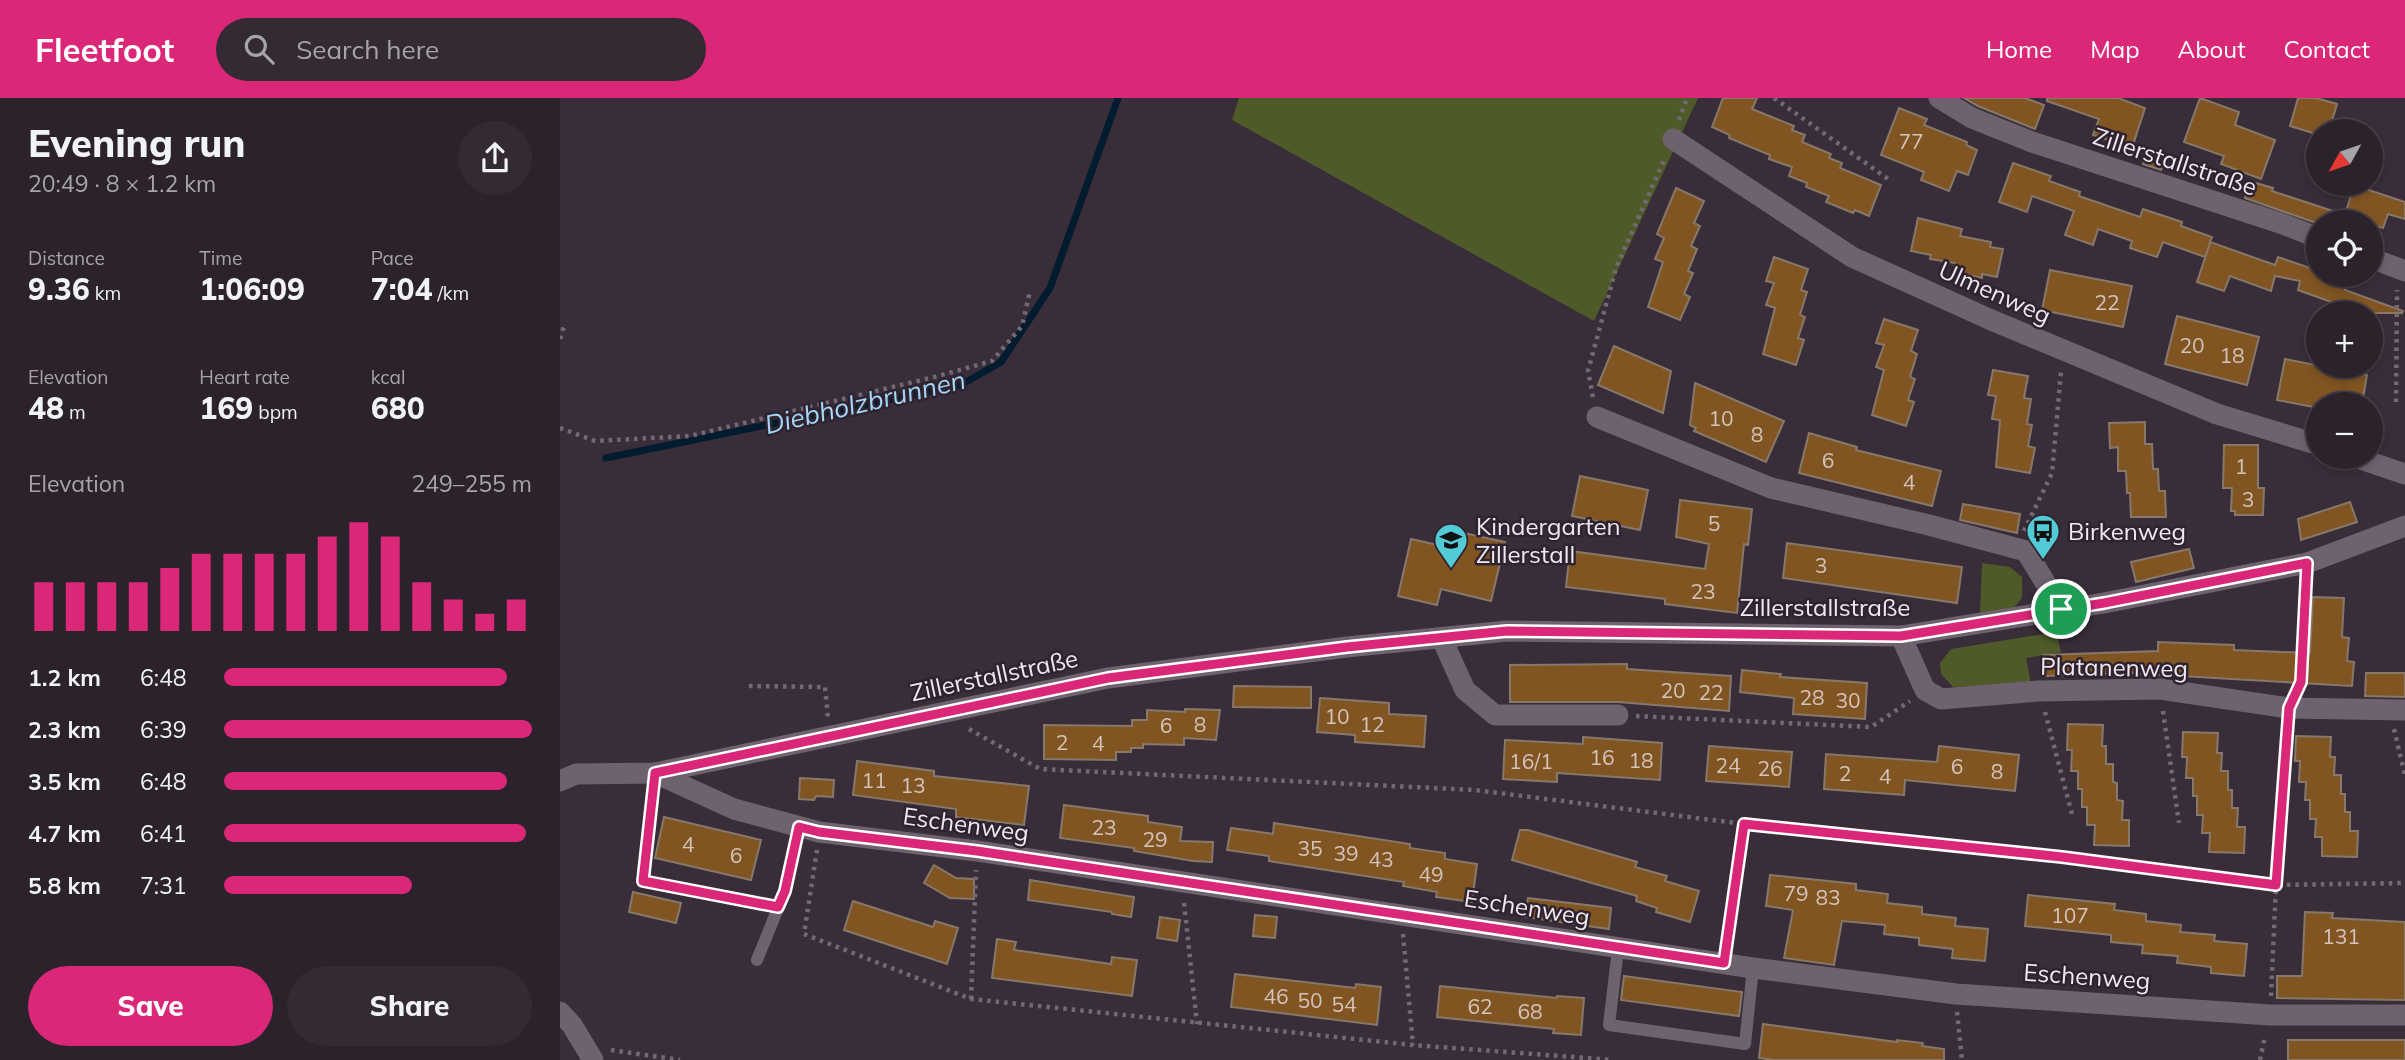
<!DOCTYPE html>
<html lang="en">
<head>
<meta charset="utf-8">
<style>
	:root { --surface:#2b222b; --page:#332a33; --text:#f1f3f6; --muted:#a6a4a9; --line:#473f47; --accent:#db2777 }
	body { margin:0; font-family:Mulish,sans-serif; background:var(--page); color:var(--text); height:100vh; display:flex; flex-direction:column; font-size:26px; white-space:nowrap }
	* { box-sizing:border-box; margin:0 }
	p { font-size:23px; color:var(--muted) }
	.icon { flex:none; width:38px; height:38px; fill:none; stroke:currentColor; stroke-width:2; stroke-linecap:round; stroke-linejoin:round }
	.map { position:relative; flex:1; overflow:hidden }
	.sheet { display:flex; flex-direction:column; background:var(--surface); width:560px }
	.sheet>* { flex:none }
	.needle { width:46px; rotate:230deg }
	.fabs { position:absolute; left:1746px; top:21px; display:grid; gap:14px }
	.fabs a { display:grid; place-items:center; width:77px; height:77px; border-radius:50%; background:var(--surface); box-shadow:0 4px 10px #0003,0 0 0 2px var(--line); font-size:35px }
	.pin { position:absolute; display:grid; place-items:center; width:60px; height:60px; color:#fff; margin:-30px; border:4px solid #fff; border-radius:50%; box-shadow:0 2px 7px #0007 }
	.round { display:grid; place-items:center; flex:none; width:74px; height:74px; border-radius:37px; background:var(--page) }
	.overview { display:flex; align-items:center; justify-content:space-between; height:119px; padding:0 28px }
	h1 { font-size:38px; font-weight:800; line-height:52px }
	.stats { display:grid; grid-template-columns:repeat(3,1fr); gap:10px; height:119px; padding:7px 28px }
	.stats div { display:grid; align-content:center }
	.stats b { font-size:30px; font-weight:800 }
	.stats small { font-size:19px; font-weight:400 }
	.stats p { font-size:19px }
	.chart { height:196px; padding:14px 28px }
	.chart p { display:flex; justify-content:space-between }
	.chart svg { width:100%; height:126px; margin-top:7px; stroke:var(--accent); stroke-width:6 }
	.button { display:flex; gap:14px; margin-top:auto; padding:14px 28px }
	.button a { flex:1; height:80px; border-radius:42px; background:var(--accent); color:#fff; font-size:28px; font-weight:800; line-height:80px; text-align:center }
	.button a+a { background:var(--page); color:var(--text) }
	ul { padding:0 28px; list-style:none; font-size:23px }
	li { display:grid; grid-template-columns:112px 84px 1fr; align-items:center; height:52px }
	li i { height:18px; border-radius:9px; background:var(--accent) }
	header { display:flex; align-items:center; gap:42px; box-sizing:border-box; height:98px; padding:0 35px; background:var(--accent); color:#fff }
	header strong { font-size:33px }
	nav { display:flex; gap:38px; margin-inline-start:auto; font-size:24px }
	.search { width:490px; height:63px; background:var(--page); display:flex; align-items:center; gap:18px; box-sizing:border-box; padding:0 24px; border-radius:38px; color:var(--muted); font-size:26px }
	main { display:flex; flex:1; min-height:0 }
	.map>svg:first-child { display:block }
	.green { fill:#4e5b29 }
	.lines { fill:none; stroke-linecap:round; stroke-linejoin:round }
	.stream { stroke:#001c2e; stroke-width:7 }
	.building { fill:#805522; stroke:#86786a; stroke-width:2 }
	.path { stroke:#736973; stroke-width:4.5; stroke-dasharray:3.5 5; stroke-linecap:butt }
	.lane { stroke:#6f626f; stroke-width:12 }
	.street { stroke:#6f626f; stroke-width:21 }
	.secondary { stroke:#6f626f; stroke-width:21 }
	.route-casing { stroke:#fff; stroke-width:14 }
	.route { stroke:#db2777; stroke-width:9 }
	.labels { text-anchor:middle; dominant-baseline:central; stroke-width:5; stroke-linejoin:round; paint-order:stroke }
	.number-label { font-size:21px; fill:#d4c3bc }
	.street-label { font-size:24px; fill:#f0e8f0; stroke:#2f232f }
	.poi-label { font-size:24px; fill:#f0e8f0; stroke:#2f232f; text-anchor:start }
	.water-label { font-size:26px; font-style:italic; fill:#a4d6f8; stroke:#2f232f }
</style>
</head>
<body>
<header>
<strong>Fleetfoot</strong>
<div class="search"><svg class="icon" aria-label="search" viewBox="0 0 24 24"><circle cx="10" cy="10" r="6"/><path d="M15 15l6 6"/></svg>Search here</div>
<nav><a>Home</a><a>Map</a><a>About</a><a>Contact</a></nav>
</header>
<main>
<section class="sheet">
<div class="overview"><div><h1>Evening run</h1><p>20:49 · 8 × 1.2 km</p></div><a class="round"><svg class="icon" aria-label="share" viewBox="0 0 24 24"><path d="M12 15V3M7 8l5-5 5 5M5 13v7h14v-7"/></svg></a></div>
<div class="stats">
<div><p>Distance</p><b>9.36<small> km</small></b></div>
<div><p>Time</p><b>1:06:09</b></div>
<div><p>Pace</p><b>7:04<small> /km</small></b></div>
</div>
<div class="stats">
<div><p>Elevation</p><b>48<small> m</small></b></div>
<div><p>Heart rate</p><b>169<small> bpm</small></b></div>
<div><p>kcal</p><b>680</b></div>
</div>
<div class="chart"><p><span>Elevation</span>249–255 m</p>
<svg viewBox="0 0 160 44" preserveAspectRatio="none"><path d="M5 44V27M15 44V27M25 44V27M35 44V27M45 44V22M55 44V17M65 44V17M75 44V17M85 44V17M95 44V11M105 44V6M115 44V11M125 44V27M135 44V33M145 44V38M155 44V33"/></svg>
</div>
<ul>
<li><b>1.2 km</b>6:48<i style="width:92%"></i></li>
<li><b>2.3 km</b>6:39<i style="width:100%"></i></li>
<li><b>3.5 km</b>6:48<i style="width:92%"></i></li>
<li><b>4.7 km</b>6:41<i style="width:98%"></i></li>
<li><b>5.8 km</b>7:31<i style="width:61%"></i></li>
</ul>
<div class="button"><a>Save</a><a>Share</a></div>
</section>
<div class="map">
<svg width="1845" height="962" viewBox="0 0 1845 962">
	<rect width="100%" height="100%" fill="#392d39"/>
	<g class="green">
		<polygon points="679,0 1138,0 1034,223 672,22"/>
		<polygon points="1422,465 1450,469 1462,479 1462,500 1452,512 1420,515"/>
		<polygon points="1496,534 1501,554 1466,560 1471,586 1393,589 1381,576 1380,565 1391,551"/>
	</g>
	<g class="lines">
		<polyline class="stream" points="46,360 401,287 441,264 490,190 558,0"/>
	</g>
	<g class="building">
		<polygon points="1163,0 1197,0 1192,11 1234,28 1232,32 1245,37 1242,44 1271,56 1269,60 1282,65 1280,70 1321,87 1309,118 1295,112 1293,115 1266,104 1269,98 1246,89 1247,85 1229,78 1232,69 1209,61 1210,57 1169,40 1170,37 1152,29"/>
		<polygon points="1404,0 1465,0 1484,7 1475,31 1418,8"/>
		<polygon points="1487,0 1558,0 1585,10 1572,50 1533,37 1539,21 1487,3"/>
		<polygon points="1640,0 1679,14 1675,27 1715,42 1701,81 1661,66 1664,58 1624,44"/>
		<polygon points="1738,0 1756,0 1777,6 1769,33 1759,33 1759,37 1730,28"/>
		<polygon points="1339,10 1367,21 1364,27 1407,44 1406,47 1417,52 1408,77 1397,73 1389,93 1361,82 1364,74 1321,57"/>
		<polygon points="1588,51 1607,57 1601,72 1583,66"/>
		<polygon points="1453,65 1491,78 1489,83 1520,94 1519,98 1580,119 1583,111 1622,124 1621,128 1652,139 1650,144 1715,167 1718,159 1759,173 1759,177 1776,179 1775,183 1787,187 1785,192 1843,213 1842,215 1777,215 1780,207 1738,192 1740,183 1715,178 1711,193 1670,178 1664,193 1637,184 1650,145 1645,159 1603,144 1597,159 1570,150 1572,143 1538,131 1533,147 1505,137 1514,113 1472,98 1467,114 1439,104"/>
		<polygon points="1689,83 1713,90 1712,93 1785,117 1794,87 1845,104 1845,121 1828,116 1823,130 1796,121 1795,124 1759,126 1685,100"/>
		<polygon points="1116,90 1144,103 1134,125 1140,128 1131,148 1137,151 1128,173 1133,175 1124,196 1130,199 1120,222 1088,209 1103,164 1095,161 1104,140 1097,136"/>
		<polygon points="1358,120 1402,131 1400,138 1431,144 1430,149 1443,151 1437,179 1422,176 1422,180 1393,174 1395,165 1370,161 1371,157 1351,153"/>
		<polygon points="1214,159 1248,171 1241,192 1247,194 1240,217 1245,219 1238,240 1244,242 1236,267 1203,256 1215,210 1206,207 1214,185 1206,183"/>
		<polygon points="1490,172 1572,188 1563,229 1482,212"/>
		<polygon points="1617,218 1699,239 1687,287 1605,266"/>
		<polygon points="1324,221 1358,232 1351,253 1357,256 1350,279 1355,281 1348,302 1354,304 1346,328 1312,317 1324,272 1316,269 1324,247 1316,245"/>
		<polygon points="1054,248 1111,273 1103,315 1038,287"/>
		<polygon points="1725,261 1807,277 1802,306 1759,306 1759,310 1717,302"/>
		<polygon points="1433,272 1468,278 1464,300 1471,301 1467,326 1472,327 1468,348 1475,350 1470,375 1436,369 1440,322 1432,321 1436,298 1428,297"/>
		<polygon points="1135,285 1224,323 1206,364 1134,333 1136,330 1130,327"/>
		<polygon points="1585,324 1585,346 1592,346 1593,371 1598,371 1599,393 1605,393 1606,419 1571,419 1570,395 1567,395 1566,373 1558,373 1558,349 1550,350 1549,325"/>
		<polygon points="1249,335 1297,349 1296,352 1381,373 1372,408 1239,375"/>
		<polygon points="1664,347 1698,347 1698,390 1704,390 1703,417 1675,417 1675,413 1671,413 1672,390 1663,390"/>
		<polygon points="1020,378 1088,392 1080,432 1012,418"/>
		<polygon points="1120,402 1192,411 1188,447 1184,446 1177,515 1105,506 1105,501 1006,489 1010,453 1145,471 1149,446 1116,439"/>
		<polygon points="1790,404 1797,424 1741,442 1738,421"/>
		<polygon points="1403,406 1460,416 1457,435 1400,422"/>
		<polygon points="904,435 945,444 931,503 881,491 877,507 838,498 851,441 900,452"/>
		<polygon points="1227,445 1402,469 1397,505 1223,480"/>
		<polygon points="1629,451 1634,470 1576,484 1571,464"/>
		<polygon points="1753,499 1784,500 1782,539 1789,540 1787,563 1794,564 1792,588 1569,575 1484,578 1483,557 1598,553 1598,544 1674,547 1674,552 1750,555"/>
		<polygon points="1067,566 1067,571 1171,578 1169,613 1058,604 950,604 950,567"/>
		<polygon points="1182,572 1221,576 1220,579 1307,585 1305,621 1233,616 1234,600 1180,594"/>
		<polygon points="1806,575 1845,575 1845,599 1805,598"/>
		<polygon points="674,588 751,589 751,610 673,609"/>
		<polygon points="760,600 829,605 829,616 866,618 864,649 795,644 795,637 757,634"/>
		<polygon points="625,611 660,612 656,642 624,640 624,647 583,646 583,650 571,650 571,654 556,654 556,662 484,661 484,627 572,628 572,622 587,622 587,612 625,614"/>
		<polygon points="1508,626 1543,627 1542,648 1546,648 1546,666 1553,666 1553,684 1557,685 1557,702 1563,703 1562,722 1569,722 1569,748 1534,747 1535,727 1527,727 1527,709 1522,709 1522,691 1518,691 1518,673 1511,673 1512,652 1507,652"/>
		<polygon points="1623,634 1658,635 1657,655 1662,655 1661,673 1668,673 1668,692 1672,692 1672,710 1678,710 1677,729 1685,729 1684,755 1649,754 1650,735 1642,735 1643,717 1637,717 1637,698 1633,698 1633,680 1626,680 1627,659 1622,659"/>
		<polygon points="1736,638 1771,639 1770,659 1775,659 1774,677 1781,677 1781,696 1785,696 1785,714 1790,714 1790,733 1798,733 1797,759 1762,758 1762,739 1755,739 1756,721 1750,721 1750,702 1745,702 1746,684 1739,684 1740,663 1735,663"/>
		<polygon points="1023,639 1102,645 1100,682 997,675 997,684 943,681 945,642 1023,646"/>
		<polygon points="1149,648 1232,654 1229,689 1146,683"/>
		<polygon points="1379,648 1459,657 1455,693 1345,682 1344,697 1264,691 1266,656 1377,664"/>
		<polygon points="297,663 374,673 374,678 469,688 464,727 396,719 396,711 293,697"/>
		<polygon points="240,680 274,682 273,699 256,698 254,702 239,701"/>
		<polygon points="504,707 588,718 588,724 622,729 620,743 653,744 652,764 633,763 574,753 574,750 500,740"/>
		<polygon points="104,719 201,742 191,782 95,760"/>
		<polygon points="714,725 850,746 850,750 885,755 885,761 917,766 912,804 876,799 877,794 843,788 844,784 709,763 709,758 667,752 671,730 713,736"/>
		<polygon points="960,732 968,732 1077,764 1075,769 1107,778 1105,783 1139,793 1130,824 1096,814 1097,810 1076,803 1077,798 952,762"/>
		<polygon points="374,767 396,780 414,781 414,801 390,800 364,785"/>
		<polygon points="1210,777 1296,786 1296,792 1328,796 1327,805 1362,809 1362,816 1396,820 1395,828 1428,831 1425,863 1392,860 1393,851 1359,847 1359,840 1324,836 1325,827 1282,823 1274,867 1224,860 1233,812 1206,808"/>
		<polygon points="470,782 574,799 571,819 552,816 552,814 468,802"/>
		<polygon points="73,794 121,805 116,825 69,814"/>
		<polygon points="1468,797 1555,806 1554,812 1586,816 1586,823 1621,827 1620,834 1655,837 1654,843 1687,846 1684,878 1651,875 1651,869 1617,865 1618,858 1582,855 1583,847 1551,844 1551,837 1465,828"/>
		<polygon points="968,800 1051,810 1049,831 965,819"/>
		<polygon points="293,803 373,829 375,823 398,830 387,866 284,832"/>
		<polygon points="1745,814 1773,815 1772,820 1845,824 1845,902 1717,900 1717,878 1742,878"/>
		<polygon points="695,817 717,819 715,840 693,838"/>
		<polygon points="600,819 620,822 617,843 597,840"/>
		<polygon points="437,841 456,844 454,852 476,855 551,866 552,859 577,862 572,898 432,880"/>
		<polygon points="675,876 795,890 796,886 821,889 817,927 671,909"/>
		<polygon points="1064,878 1182,894 1179,918 1061,902"/>
		<polygon points="880,888 997,900 997,898 1024,900 1021,937 993,935 994,931 877,919"/>
		<polygon points="1203,926 1337,944 1337,942 1363,945 1362,948 1384,951 1384,962 1215,962 1199,960"/>
		<rect x="1728" y="942" width="117" height="20"/>
	</g>
	<g class="lines">
		<g class="path">
			<polyline points="1214,0 1331,83"/>
			<polyline points="1119,22 1127,0"/>
			<polyline points="0,241 4,228"/>
			<polyline points="1033,299 1028,273 1056,170 1105,60"/>
			<polyline points="1836,304 1837,192"/>
			<polyline points="0,330 35,343 130,338 378,278 432,263 462,228 470,193"/>
			<polyline points="1464,433 1492,375 1501,274"/>
			<polyline points="189,588 265,589 268,620"/>
			<polyline points="1739,589 1741,584 1746,487"/>
			<polyline points="1603,613 1619,725"/>
			<polyline points="1485,614 1513,720"/>
			<polyline points="1076,618 1311,629 1350,603"/>
			<polyline points="409,631 480,671 915,692 1184,726 1502,759 1716,787 1845,785"/>
			<polyline points="1834,631 1845,678"/>
			<polyline points="257,752 244,836 411,901 853,947 1053,962"/>
			<polyline points="624,805 637,926"/>
			<polyline points="843,836 853,947"/>
			<polyline points="1167,847 1184,726"/>
			<polyline points="1711,898 1716,787 1728,631"/>
			<polyline points="411,901 416,772"/>
			<polyline points="1397,914 1402,962"/>
			<polyline points="51,952 120,962"/>
			<polyline points="1700,962 1705,938"/>
		</g>
		<g class="lane">
			<polyline points="95,675 83,783 218,809"/>
			<polyline points="1058,851 1049,927 1185,946 1193,870"/>
			<polyline points="197,862 225,793 239,729"/>
		</g>
		<g class="street">
			<polyline points="1379,0 1412,20 1472,44 1720,125 1759,140"/>
			<polyline points="1113,41 1292,159 1429,221 1657,316 1759,347"/>
			<polyline points="1811,160 1845,173"/>
			<polyline points="1037,319 1211,390 1369,427 1466,453 1501,511"/>
			<polyline points="1795,359 1845,376"/>
			<polyline points="1341,538 1365,592 1381,601 1479,593 1600,591 1729,610 1845,612"/>
			<polyline points="882,541 905,592 935,617 1058,617"/>
			<polyline points="95,675 174,711 259,734 417,753 1193,870 1396,896 1710,917 1845,917"/>
			<polyline points="0,683 16,676 95,675 548,580 787,549 947,533 1341,538 1544,505 1747,465 1845,428"/>
		</g>
		<polyline class="secondary" points="0,914 12,927 33,962"/>
	</g>
	<g class="lines">
		<defs>
			<polygon id="route" points="1747,465 1741,584 1729,610 1716,787 1502,759 1184,726 1164,865 417,753 259,734 239,729 225,793 218,809 83,783 95,675 548,580 787,549 947,533 1341,538 1544,505"/>
		</defs>
		<use href="#route" class="route-casing"/>
		<use href="#route" class="route"/>
	</g>
	<defs>
		<symbol id="bus-pin" viewBox="-11 -11 22 30"><path d="M0 17L-7.5 6A9.5 9.5 0 1 1 7.5 6Z" fill="#52cbd7" stroke="#2f232f"/><path d="M-5-6H5V4H4V6H2V4H-2V6H-4V4H-5ZM-3.5-4V0h7V-4ZM-3.5 1.2v1.5H-2V1.2ZM2 1.2v1.5H3.5V1.2Z" fill="#111"/></symbol>
		<symbol id="school-pin" viewBox="-11 -11 22 30"><path d="M0 17L-7.5 6A9.5 9.5 0 1 1 7.5 6Z" fill="#52cbd7" stroke="#2f232f"/><path d="M0-5L7-2L0 1L-7-2ZM-4 1L0 2.5L4 1V4Q0 6-4 4Z" fill="#111"/></symbol>
	</defs>
	<g fill-rule="evenodd">
		<use href="#bus-pin" x="1464" y="414" width="38" height="52"/>
		<use href="#school-pin" x="872" y="423" width="38" height="52"/>
	</g>
	<g class="labels">
		<g class="number-label">
			<text x="1351" y="43">77</text>
			<text x="1547" y="204">22</text>
			<text x="1632" y="247">20</text>
			<text x="1672" y="257">18</text>
			<text x="1161" y="320">10</text>
			<text x="1197" y="336">8</text>
			<text x="1268" y="362">6</text>
			<text x="1681" y="368">1</text>
			<text x="1349" y="384">4</text>
			<text x="1688" y="401">3</text>
			<text x="1154" y="425">5</text>
			<text x="1261" y="467">3</text>
			<text x="1143" y="493">23</text>
			<text x="1113" y="592">20</text>
			<text x="1151" y="594">22</text>
			<text x="1252" y="599">28</text>
			<text x="1288" y="602">30</text>
			<text x="777" y="618">10</text>
			<text x="640" y="626">8</text>
			<text x="812" y="626">12</text>
			<text x="606" y="627">6</text>
			<text x="502" y="644">2</text>
			<text x="538" y="645">4</text>
			<text x="1042" y="659">16</text>
			<text x="1081" y="662">18</text>
			<text x="971" y="663">16/1</text>
			<text x="1168" y="667">24</text>
			<text x="1397" y="668">6</text>
			<text x="1210" y="670">26</text>
			<text x="1437" y="673">8</text>
			<text x="1285" y="675">2</text>
			<text x="1325" y="678">4</text>
			<text x="314" y="682">11</text>
			<text x="353" y="687">13</text>
			<text x="544" y="729">23</text>
			<text x="595" y="741">29</text>
			<text x="128" y="746">4</text>
			<text x="750" y="750">35</text>
			<text x="786" y="755">39</text>
			<text x="176" y="757">6</text>
			<text x="821" y="761">43</text>
			<text x="871" y="776">49</text>
			<text x="1236" y="795">79</text>
			<text x="1268" y="799">83</text>
			<text x="1510" y="817">107</text>
			<text x="1781" y="838">131</text>
			<text x="716" y="898">46</text>
			<text x="750" y="902">50</text>
			<text x="784" y="906">54</text>
			<text x="920" y="908">62</text>
			<text x="970" y="913">68</text>
		</g>
		<g class="street-label">
			<text transform="translate(1615 63) rotate(18)">Zillerstallstraße</text>
			<text transform="translate(1435 194) rotate(24)">Ulmenweg</text>
			<text x="1265" y="509">Zillerstallstraße</text>
			<text transform="translate(1554 569) rotate(1)">Platanenweg</text>
			<text transform="translate(434 577) rotate(-12)">Zillerstallstraße</text>
			<text transform="translate(406 726) rotate(8)">Eschenweg</text>
			<text transform="translate(967 809) rotate(9)">Eschenweg</text>
			<text transform="translate(1527 878) rotate(4)">Eschenweg</text>
		</g>
		<g class="poi-label">
			<text x="916" y="428">Kindergarten<tspan x="916" dy="28">Zillerstall</tspan></text>
			<text x="1508" y="433">Birkenweg</text>
		</g>
		<g class="water-label">
			<text transform="translate(305 304) rotate(-13)">Diebholzbrunnen</text>
		</g>
	</g>
</svg>
<div class="fabs">
<a><svg class="needle" viewBox="-14 -14 28 28"><path d="M0-13l5 13h-10z" fill="#e53935"/><path d="M0 13l5-13h-10z" fill="#a6a4a9"/></svg></a>
<a><svg class="icon" aria-label="locate" viewBox="0 0 24 24"><circle cx="12" cy="12" r="6"/><path d="M12 2v4M12 18v4M2 12h4M18 12h4"/></svg></a>
<a>+</a>
<a>−</a>
</div>
<div class="pin" style="left:1501px;top:511px;background:#1e9e55"><svg class="icon" aria-label="arrive" viewBox="0 0 24 24"><path d="M6 21V4h12l-3 4 3 4H6"/></svg></div>
</div>
</main>
</body>
</html>
